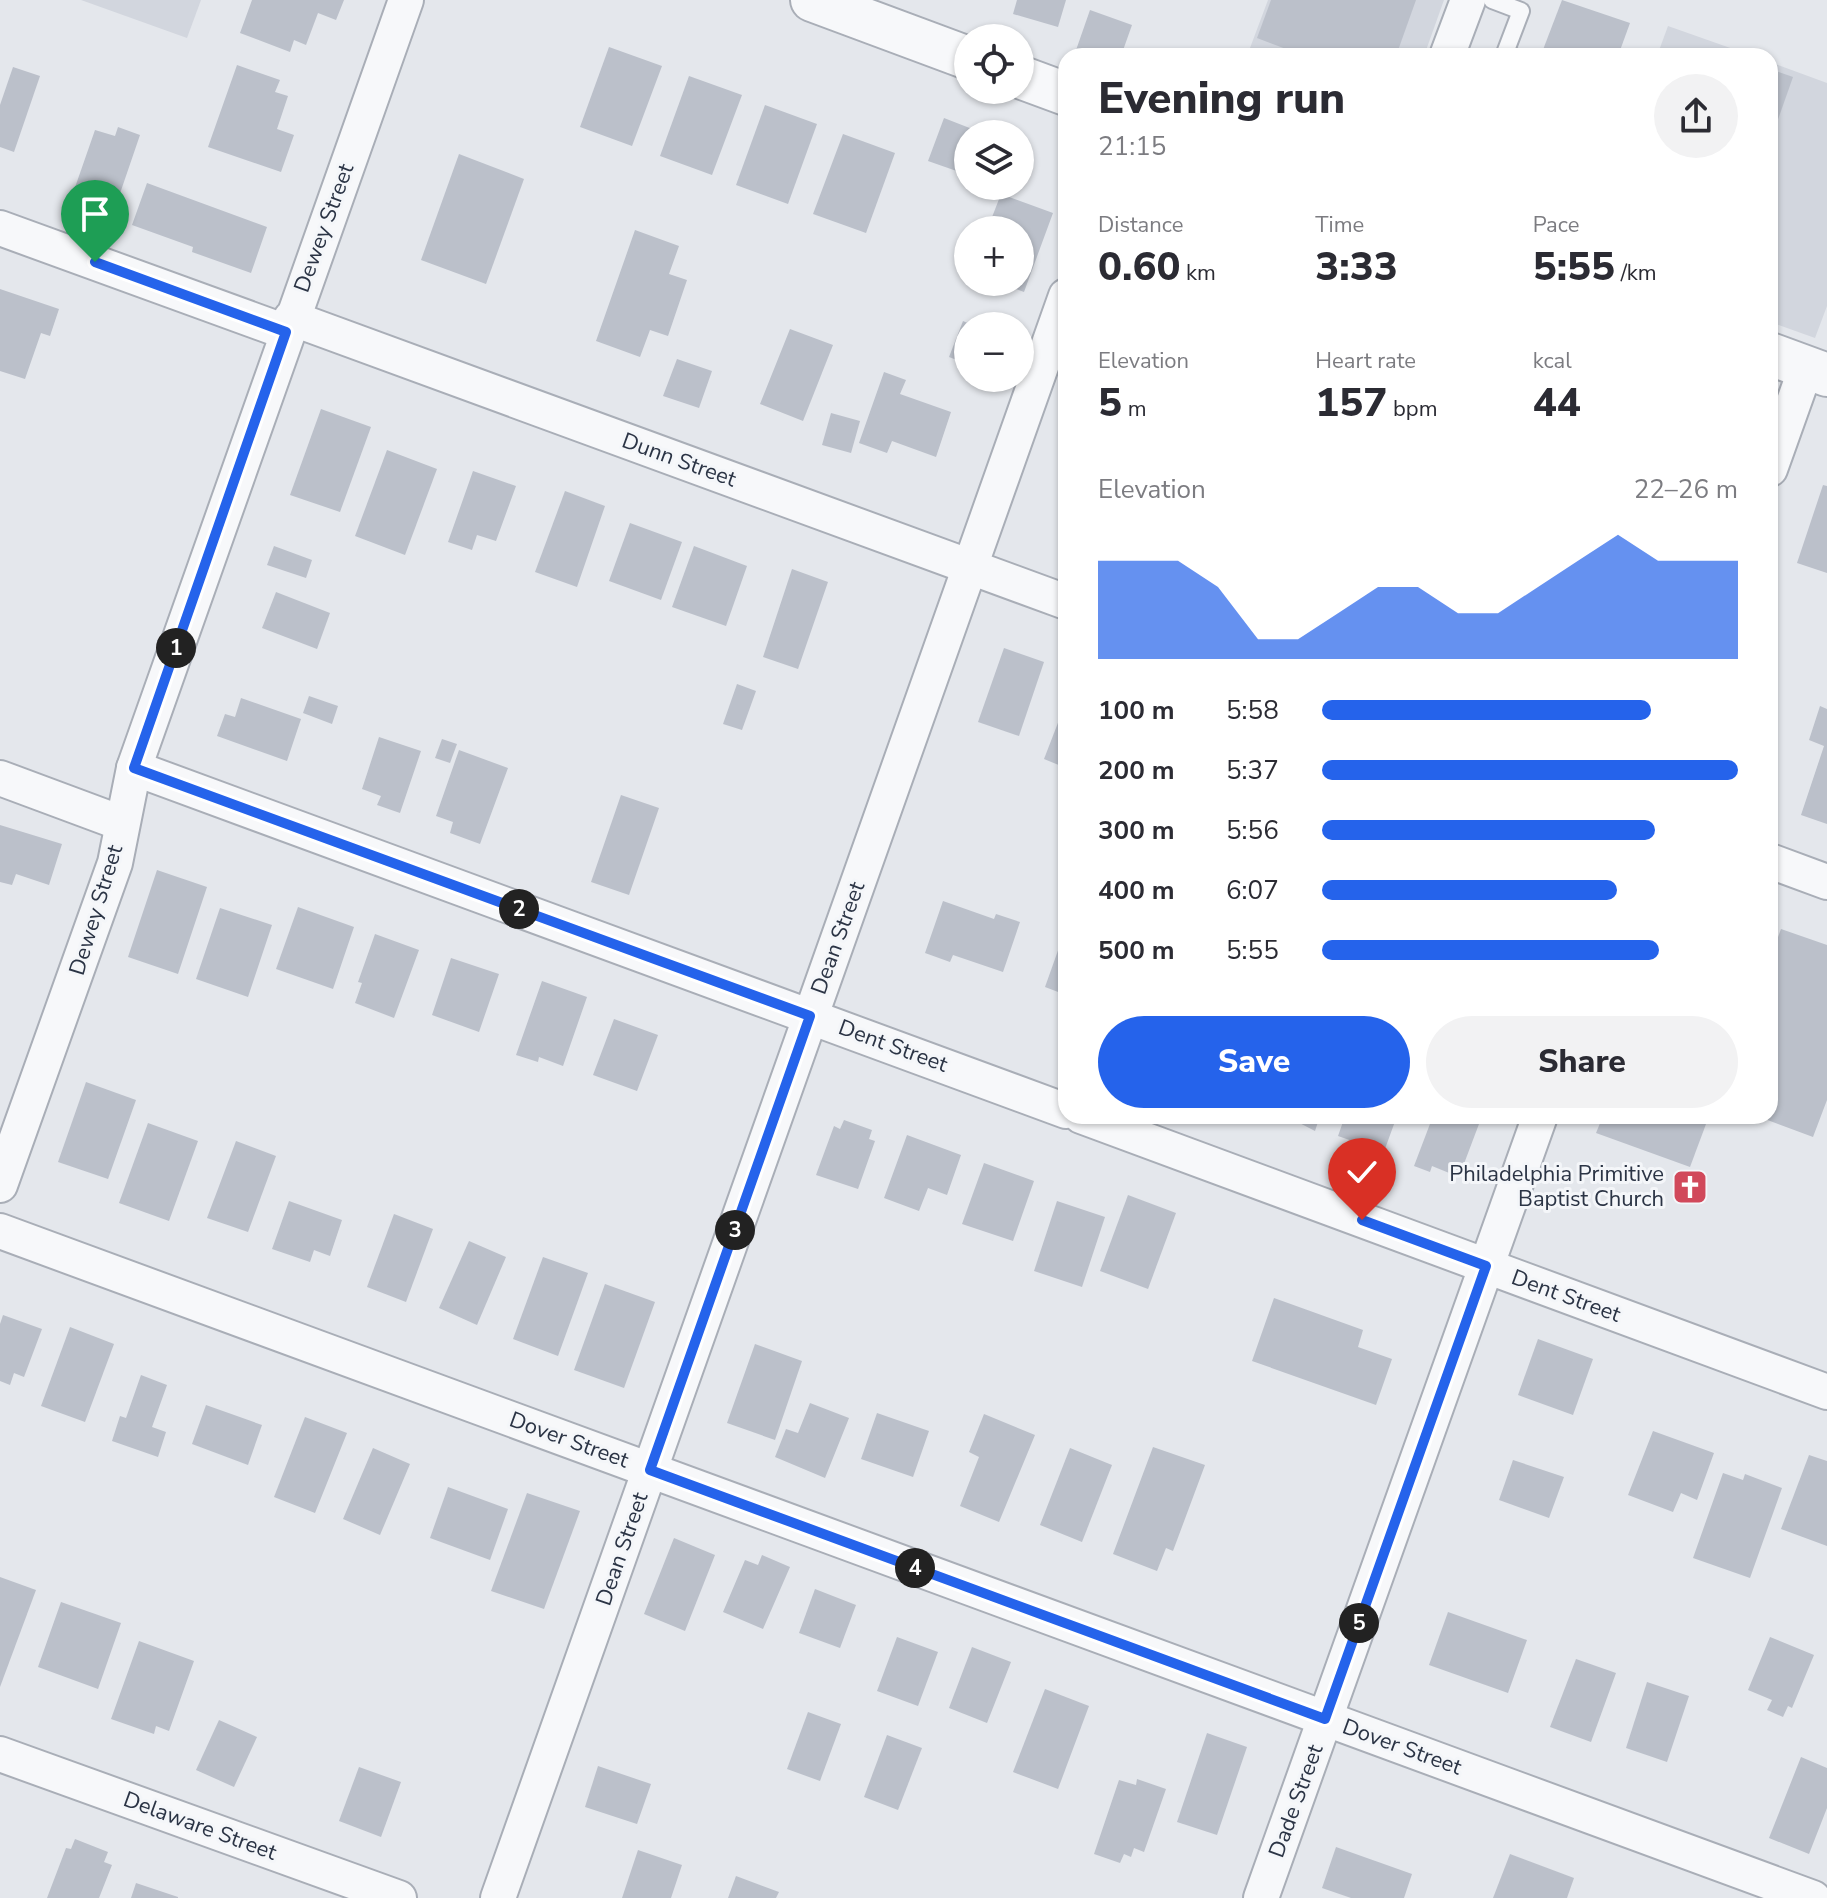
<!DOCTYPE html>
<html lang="en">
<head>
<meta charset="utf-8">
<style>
	:root { --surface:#fff; --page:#f2f2f3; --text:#2b2b33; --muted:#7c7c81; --accent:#2563eb }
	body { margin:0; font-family:"Nunito Sans",sans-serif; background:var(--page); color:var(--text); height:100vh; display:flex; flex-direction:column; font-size:30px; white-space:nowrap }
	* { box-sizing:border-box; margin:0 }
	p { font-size:26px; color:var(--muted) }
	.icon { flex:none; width:44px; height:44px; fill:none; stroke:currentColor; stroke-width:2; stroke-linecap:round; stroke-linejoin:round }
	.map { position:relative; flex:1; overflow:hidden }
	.details { position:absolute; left:1058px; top:48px; width:720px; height:1076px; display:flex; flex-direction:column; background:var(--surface); border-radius:24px; box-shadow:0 2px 6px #0004 }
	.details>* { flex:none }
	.fabs { position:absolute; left:954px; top:24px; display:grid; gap:16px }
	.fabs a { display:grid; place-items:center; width:80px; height:80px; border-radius:50%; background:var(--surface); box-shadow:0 2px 6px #0004; font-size:40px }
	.pin { position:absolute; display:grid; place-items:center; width:68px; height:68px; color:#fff; margin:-82px -34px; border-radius:50% 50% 50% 0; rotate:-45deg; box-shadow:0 0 8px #0007 }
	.pin .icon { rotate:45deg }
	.km { position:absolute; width:40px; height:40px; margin:-20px; border-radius:50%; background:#222; color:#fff; font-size:22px; line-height:40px; text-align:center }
	.round { display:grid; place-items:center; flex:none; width:84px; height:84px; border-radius:42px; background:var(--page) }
	.overview { display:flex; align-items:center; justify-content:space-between; height:136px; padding:0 40px }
	h1 { font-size:44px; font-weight:800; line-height:60px }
	.metrics { display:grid; grid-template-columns:repeat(3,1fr); gap:12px; height:136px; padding:8px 40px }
	.metrics div { display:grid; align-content:center }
	.metrics b { font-size:40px; font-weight:800 }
	.metrics small { font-size:22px; font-weight:400 }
	.metrics p { font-size:22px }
	.chart { height:224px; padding:16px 40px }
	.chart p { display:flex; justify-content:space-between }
	.chart svg { width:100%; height:144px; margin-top:8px; fill:var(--accent); opacity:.7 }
	.action { display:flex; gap:16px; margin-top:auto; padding:16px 40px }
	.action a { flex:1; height:92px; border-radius:48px; background:var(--accent); color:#fff; font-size:32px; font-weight:800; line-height:92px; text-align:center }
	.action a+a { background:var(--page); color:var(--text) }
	ul { padding:0 40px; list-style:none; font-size:26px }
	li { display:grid; grid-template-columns:128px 96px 1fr; align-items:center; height:60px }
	li i { height:20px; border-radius:10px; background:var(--accent) }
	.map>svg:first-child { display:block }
	.built { fill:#d2d6de }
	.building { fill:#bbc0ca }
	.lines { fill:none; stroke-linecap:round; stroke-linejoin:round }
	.service-casing { stroke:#a9aeb7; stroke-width:20 }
	.minor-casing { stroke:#a9aeb7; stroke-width:38 }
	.tertiary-casing { stroke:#a9aeb7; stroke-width:46 }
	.service { stroke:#f7f8fa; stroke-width:16 }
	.minor { stroke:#f7f8fa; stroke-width:34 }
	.tertiary { stroke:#f7f8fa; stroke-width:42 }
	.route-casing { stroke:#fff; stroke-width:16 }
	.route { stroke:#2563eb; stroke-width:10 }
	.labels { text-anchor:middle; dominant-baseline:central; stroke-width:6; stroke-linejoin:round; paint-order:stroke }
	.street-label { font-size:22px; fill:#2b3445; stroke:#f4f6f9 }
	.poi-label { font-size:22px; fill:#2b3445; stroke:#f4f6f9; text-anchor:end }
</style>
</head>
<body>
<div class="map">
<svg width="1827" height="1898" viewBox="0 0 1827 1898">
	<rect width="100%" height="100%" fill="#e4e7ec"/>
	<g class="built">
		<polygon points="81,0 201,0 187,38"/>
		<polygon points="1268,0 1444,0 1424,56 1247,56"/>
		<polygon points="1668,26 1753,56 1657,56"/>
		<polygon points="1770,62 1827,83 1827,306 1815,338 1770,322"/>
	</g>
	<g class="building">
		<polygon points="252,0 344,0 336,20 318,13 306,45 294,40 290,52 240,33"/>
		<polygon points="1017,0 1066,0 1058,27 1013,14"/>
		<polygon points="1271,0 1416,0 1396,56 1305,56 1257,38"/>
		<polygon points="1562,0 1630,23 1618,56 1541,55"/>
		<polygon points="1090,10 1132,25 1121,56 1075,53"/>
		<polygon points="609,47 662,66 632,146 580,127"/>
		<polygon points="237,65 280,80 275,92 288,96 277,129 294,135 281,172 208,147"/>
		<polygon points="13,67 40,76 14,152 0,147 0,105"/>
		<polygon points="1770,69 1793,77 1770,142"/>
		<polygon points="689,76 742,95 712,175 660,156"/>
		<polygon points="765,105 817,124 788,204 736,185"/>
		<polygon points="944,118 985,134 968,134 968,175 928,161"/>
		<polygon points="118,127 140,135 114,211 72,196 95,130 115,136"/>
		<polygon points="843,134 895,153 866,233 813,214"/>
		<polygon points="459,154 524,179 486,284 421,260"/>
		<polygon points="147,183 267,227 251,273 192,252 193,247 132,225"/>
		<polygon points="1001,194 1053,213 1024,292 997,282 1020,282 1020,230 987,230"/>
		<polygon points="635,230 679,246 669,274 687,280 668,336 650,330 640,357 596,341"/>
		<polygon points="0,289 59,309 50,336 41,333 25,379 0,371"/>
		<polygon points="963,321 974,326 968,326 967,364 949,357"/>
		<polygon points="790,329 833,345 803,421 760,404"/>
		<polygon points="677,359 712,371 699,408 663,396"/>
		<polygon points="884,372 906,380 900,394 951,412 936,457 892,441 887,453 859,443"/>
		<polygon points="321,409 371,427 340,512 290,495"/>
		<polygon points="831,413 860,421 851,453 822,445"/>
		<polygon points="387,450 437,469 405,555 355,536"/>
		<polygon points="473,471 516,486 496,541 477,535 472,550 448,542"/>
		<polygon points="1823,485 1827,486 1827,573 1797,563"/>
		<polygon points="565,491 605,506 577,587 535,572"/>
		<polygon points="630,523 682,542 661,600 609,581"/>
		<polygon points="274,546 312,560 306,578 267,565"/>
		<polygon points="694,546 747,566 726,626 672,607"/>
		<polygon points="792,569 828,582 798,669 763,657"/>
		<polygon points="276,592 330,613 317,649 262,628"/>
		<polygon points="1004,648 1044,662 1019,736 978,722"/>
		<polygon points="737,684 756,691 742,730 723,724"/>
		<polygon points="309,696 338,706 332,724 303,713"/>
		<polygon points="241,698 301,719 287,761 217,736 225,714 235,717"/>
		<polygon points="1066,702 1066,768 1044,759"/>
		<polygon points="1820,706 1827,709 1827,824 1801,815 1824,746 1809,740"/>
		<polygon points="379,737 421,751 400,813 377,805 381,796 362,789"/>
		<polygon points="442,739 457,744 450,763 435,758"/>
		<polygon points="459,750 508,768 480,844 450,833 453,822 436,816"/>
		<polygon points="621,795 659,808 629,895 591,882"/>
		<polygon points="0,825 62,844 49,885 16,874 12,885 0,882"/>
		<polygon points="157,870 207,887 178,974 128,957"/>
		<polygon points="943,901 994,919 996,914 1020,922 1003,972 953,955 950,962 925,953"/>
		<polygon points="298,907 354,927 333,989 276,969"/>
		<polygon points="220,908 272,925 248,997 196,979"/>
		<polygon points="1066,928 1066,995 1045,987"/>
		<polygon points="1781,929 1827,945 1827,1100 1813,1137 1757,1116 1770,1116 1770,943 1775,945"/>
		<polygon points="375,934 419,950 394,1018 355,1003 362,983 358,982"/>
		<polygon points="451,958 499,974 479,1032 432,1015"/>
		<polygon points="542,981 587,997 563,1066 539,1057 538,1062 516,1055"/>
		<polygon points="614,1019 658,1035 637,1091 593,1075"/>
		<polygon points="86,1082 136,1100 108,1179 58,1162"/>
		<polygon points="1286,1116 1320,1116 1315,1131"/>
		<polygon points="1345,1116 1397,1116 1382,1157 1362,1150 1364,1145 1338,1136"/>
		<polygon points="1433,1116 1482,1116 1459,1177 1432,1166 1430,1172 1414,1166"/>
		<polygon points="1603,1116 1709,1116 1690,1167 1596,1133"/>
		<polygon points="844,1120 872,1130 869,1139 875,1141 858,1189 816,1175 834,1126 840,1129"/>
		<polygon points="148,1123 198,1141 169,1221 119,1203"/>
		<polygon points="907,1135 961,1155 947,1195 928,1188 919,1211 884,1198"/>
		<polygon points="236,1141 276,1156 248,1232 207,1218"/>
		<polygon points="984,1163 1034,1181 1013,1241 962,1224"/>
		<polygon points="1128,1195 1176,1213 1148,1289 1100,1271"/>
		<polygon points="289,1201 342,1220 330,1256 314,1250 310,1262 272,1249"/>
		<polygon points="1057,1201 1105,1217 1082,1287 1034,1271"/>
		<polygon points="394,1214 433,1229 406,1302 367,1287"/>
		<polygon points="469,1241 506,1257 477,1325 439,1308"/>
		<polygon points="543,1257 588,1273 558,1356 513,1339"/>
		<polygon points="605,1284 655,1302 624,1388 574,1370"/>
		<polygon points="1274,1298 1363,1330 1358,1347 1392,1359 1376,1405 1252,1361"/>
		<polygon points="3,1315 42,1329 24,1377 14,1373 10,1385 0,1381 0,1324"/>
		<polygon points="70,1327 114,1344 85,1422 41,1406"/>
		<polygon points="1538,1339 1593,1359 1573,1415 1518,1395"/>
		<polygon points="755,1344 802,1361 775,1440 727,1423"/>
		<polygon points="141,1375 167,1385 152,1427 166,1432 158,1457 112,1441 120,1416 126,1418"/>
		<polygon points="810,1403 849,1418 825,1478 775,1457 786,1429 798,1433"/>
		<polygon points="206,1405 262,1425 248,1465 192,1444"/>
		<polygon points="877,1413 929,1431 913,1477 861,1459"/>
		<polygon points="984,1414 1035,1435 999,1522 960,1506 979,1457 969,1452"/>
		<polygon points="305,1417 347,1433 315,1513 274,1497"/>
		<polygon points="1653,1431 1714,1453 1697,1500 1681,1493 1673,1512 1628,1495"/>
		<polygon points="1153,1447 1205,1465 1173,1551 1166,1548 1157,1571 1113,1554"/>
		<polygon points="373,1448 410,1464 380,1535 343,1519"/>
		<polygon points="1070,1448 1112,1465 1082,1542 1040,1525"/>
		<polygon points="1809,1455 1827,1461 1827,1546 1781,1529"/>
		<polygon points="1513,1460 1564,1477 1549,1518 1499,1500"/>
		<polygon points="1723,1473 1743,1480 1745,1474 1782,1488 1750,1578 1693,1558"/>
		<polygon points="448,1487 508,1509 490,1560 430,1538"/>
		<polygon points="527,1493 580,1511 544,1609 491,1591"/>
		<polygon points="674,1538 715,1555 685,1631 644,1614"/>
		<polygon points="762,1555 790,1567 763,1629 723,1612 745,1560 758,1565"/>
		<polygon points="0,1577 36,1590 0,1687"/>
		<polygon points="815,1589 856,1605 840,1648 799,1633"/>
		<polygon points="61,1602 121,1623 98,1689 38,1667"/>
		<polygon points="1448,1612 1527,1640 1508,1693 1429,1665"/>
		<polygon points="897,1637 938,1652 918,1706 877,1691"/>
		<polygon points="1770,1637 1814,1655 1792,1708 1788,1706 1783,1717 1767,1710 1772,1700 1748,1690"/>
		<polygon points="139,1641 194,1661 169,1731 156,1726 154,1734 111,1719"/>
		<polygon points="972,1647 1011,1662 987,1723 949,1708"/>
		<polygon points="1576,1659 1616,1673 1591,1742 1550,1727"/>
		<polygon points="1647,1682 1689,1696 1667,1762 1626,1748"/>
		<polygon points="1045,1689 1089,1706 1058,1789 1013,1772"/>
		<polygon points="808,1712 841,1724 820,1781 787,1769"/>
		<polygon points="219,1720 257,1737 234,1787 196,1770"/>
		<polygon points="1207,1733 1247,1747 1217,1835 1177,1822"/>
		<polygon points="887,1735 922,1748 898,1810 864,1797"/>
		<polygon points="1801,1757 1827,1768 1827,1808 1809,1854 1769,1838"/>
		<polygon points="598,1766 651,1784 637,1824 585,1807"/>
		<polygon points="359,1767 401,1782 381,1837 339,1821"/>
		<polygon points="1137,1779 1166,1789 1144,1852 1134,1848 1131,1857 1124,1854 1120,1863 1094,1854 1119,1780 1136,1785"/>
		<polygon points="75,1839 108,1852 104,1862 112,1865 99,1898 47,1898 66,1848 71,1849"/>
		<polygon points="1336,1847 1412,1874 1404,1898 1351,1898 1322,1888"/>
		<polygon points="638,1850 682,1865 671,1898 622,1898"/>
		<polygon points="1510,1854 1574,1878 1567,1898 1493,1898"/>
		<polygon points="736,1876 779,1892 776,1898 728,1898"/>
		<polygon points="136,1883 178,1897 178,1898 131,1898"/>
	</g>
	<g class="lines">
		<defs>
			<polyline id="service" points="1492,0 1521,11 1505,53 1513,56"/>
			<g id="minor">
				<polyline points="1447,56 1468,0"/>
				<polyline points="0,228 286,332"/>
				<polyline points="291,318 1066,602"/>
				<polyline points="1770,469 1806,368"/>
				<polyline points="134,768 1066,1111"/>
				<polyline points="0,778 121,823"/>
				<polyline points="1770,861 1827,882"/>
				<polyline points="1081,1116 1827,1392"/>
				<polyline points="0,1185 115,863 134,768 406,0"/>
				<polyline points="0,1231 1813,1898"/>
				<polyline points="0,1754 399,1898"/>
				<polyline points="498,1898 1066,296"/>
				<polyline points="1261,1898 1540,1116"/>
			</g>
			<g id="tertiary">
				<polyline points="812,0 968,58"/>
				<polyline points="1020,77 1066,94"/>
				<polyline points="1770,354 1827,375"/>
			</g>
		</defs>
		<use href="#service" class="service-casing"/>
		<use href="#minor" class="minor-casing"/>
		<use href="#tertiary" class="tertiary-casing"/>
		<use href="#service" class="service"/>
		<use href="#minor" class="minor"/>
		<use href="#tertiary" class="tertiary"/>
	</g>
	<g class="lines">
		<defs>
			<polyline id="route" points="95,262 286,332 134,768 810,1016 650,1470 1325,1719 1486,1266 1362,1220"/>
		</defs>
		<use href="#route" class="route-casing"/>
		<use href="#route" class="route"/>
	</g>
	<defs>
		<symbol id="church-square" viewBox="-11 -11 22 22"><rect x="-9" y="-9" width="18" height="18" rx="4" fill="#d1495b" stroke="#f4f6f9"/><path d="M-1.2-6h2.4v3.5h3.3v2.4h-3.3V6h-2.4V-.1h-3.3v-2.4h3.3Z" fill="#fff"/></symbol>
	</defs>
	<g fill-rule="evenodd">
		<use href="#church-square" x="1670" y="1167" width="40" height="40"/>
	</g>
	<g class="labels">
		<g class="street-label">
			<text transform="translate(324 228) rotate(-70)">Dewey Street</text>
			<text transform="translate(679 460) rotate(20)">Dunn Street</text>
			<text transform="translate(96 910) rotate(-73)">Dewey Street</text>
			<text transform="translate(838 938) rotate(-70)">Dean Street</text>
			<text transform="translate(893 1046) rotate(20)">Dent Street</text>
			<text transform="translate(1566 1296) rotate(20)">Dent Street</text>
			<text transform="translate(569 1440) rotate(20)">Dover Street</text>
			<text transform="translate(622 1549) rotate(-71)">Dean Street</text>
			<text transform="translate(1402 1747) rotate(20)">Dover Street</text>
			<text transform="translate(1296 1801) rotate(-70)">Dade Street</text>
			<text transform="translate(200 1826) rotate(20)">Delaware Street</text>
		</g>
		<g class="poi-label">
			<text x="1664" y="1174">Philadelphia Primitive<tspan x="1664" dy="25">Baptist Church</tspan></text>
		</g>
	</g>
</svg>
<div class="fabs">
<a><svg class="icon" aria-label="locate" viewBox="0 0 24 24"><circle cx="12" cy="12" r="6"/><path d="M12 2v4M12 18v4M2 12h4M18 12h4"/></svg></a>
<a><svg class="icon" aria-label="layers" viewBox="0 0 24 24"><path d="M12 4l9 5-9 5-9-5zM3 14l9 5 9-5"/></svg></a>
<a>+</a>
<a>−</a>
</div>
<div class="pin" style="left:95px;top:262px;background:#1e9e55"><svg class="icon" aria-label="arrive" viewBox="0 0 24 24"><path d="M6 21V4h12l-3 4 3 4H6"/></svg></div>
<div class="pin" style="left:1362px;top:1220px;background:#d93025"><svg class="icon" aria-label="check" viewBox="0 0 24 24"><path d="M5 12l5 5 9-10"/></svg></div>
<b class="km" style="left:176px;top:648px">1</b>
<b class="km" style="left:519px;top:909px">2</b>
<b class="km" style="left:735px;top:1230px">3</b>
<b class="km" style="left:915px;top:1568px">4</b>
<b class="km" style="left:1359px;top:1623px">5</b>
<section class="details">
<div class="overview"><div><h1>Evening run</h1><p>21:15</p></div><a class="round"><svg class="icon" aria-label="share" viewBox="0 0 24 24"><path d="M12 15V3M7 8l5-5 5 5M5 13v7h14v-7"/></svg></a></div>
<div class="metrics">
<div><p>Distance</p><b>0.60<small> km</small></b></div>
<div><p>Time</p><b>3:33</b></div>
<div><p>Pace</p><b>5:55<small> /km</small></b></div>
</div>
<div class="metrics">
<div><p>Elevation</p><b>5<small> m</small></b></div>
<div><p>Heart rate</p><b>157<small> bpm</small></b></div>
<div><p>kcal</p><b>44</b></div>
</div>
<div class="chart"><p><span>Elevation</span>22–26 m</p>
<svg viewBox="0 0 160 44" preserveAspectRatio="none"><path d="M0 44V14L10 14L20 14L30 22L40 38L50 38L60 30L70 22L80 22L90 30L100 30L110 22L120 14L130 6L140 14L150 14L160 14V44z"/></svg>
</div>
<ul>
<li><b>100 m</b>5:58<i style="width:79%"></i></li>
<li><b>200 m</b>5:37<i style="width:100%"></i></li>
<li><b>300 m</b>5:56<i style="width:80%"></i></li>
<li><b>400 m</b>6:07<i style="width:71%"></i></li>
<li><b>500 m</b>5:55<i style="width:81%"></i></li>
</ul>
<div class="action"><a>Save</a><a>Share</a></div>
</section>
</div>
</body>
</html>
